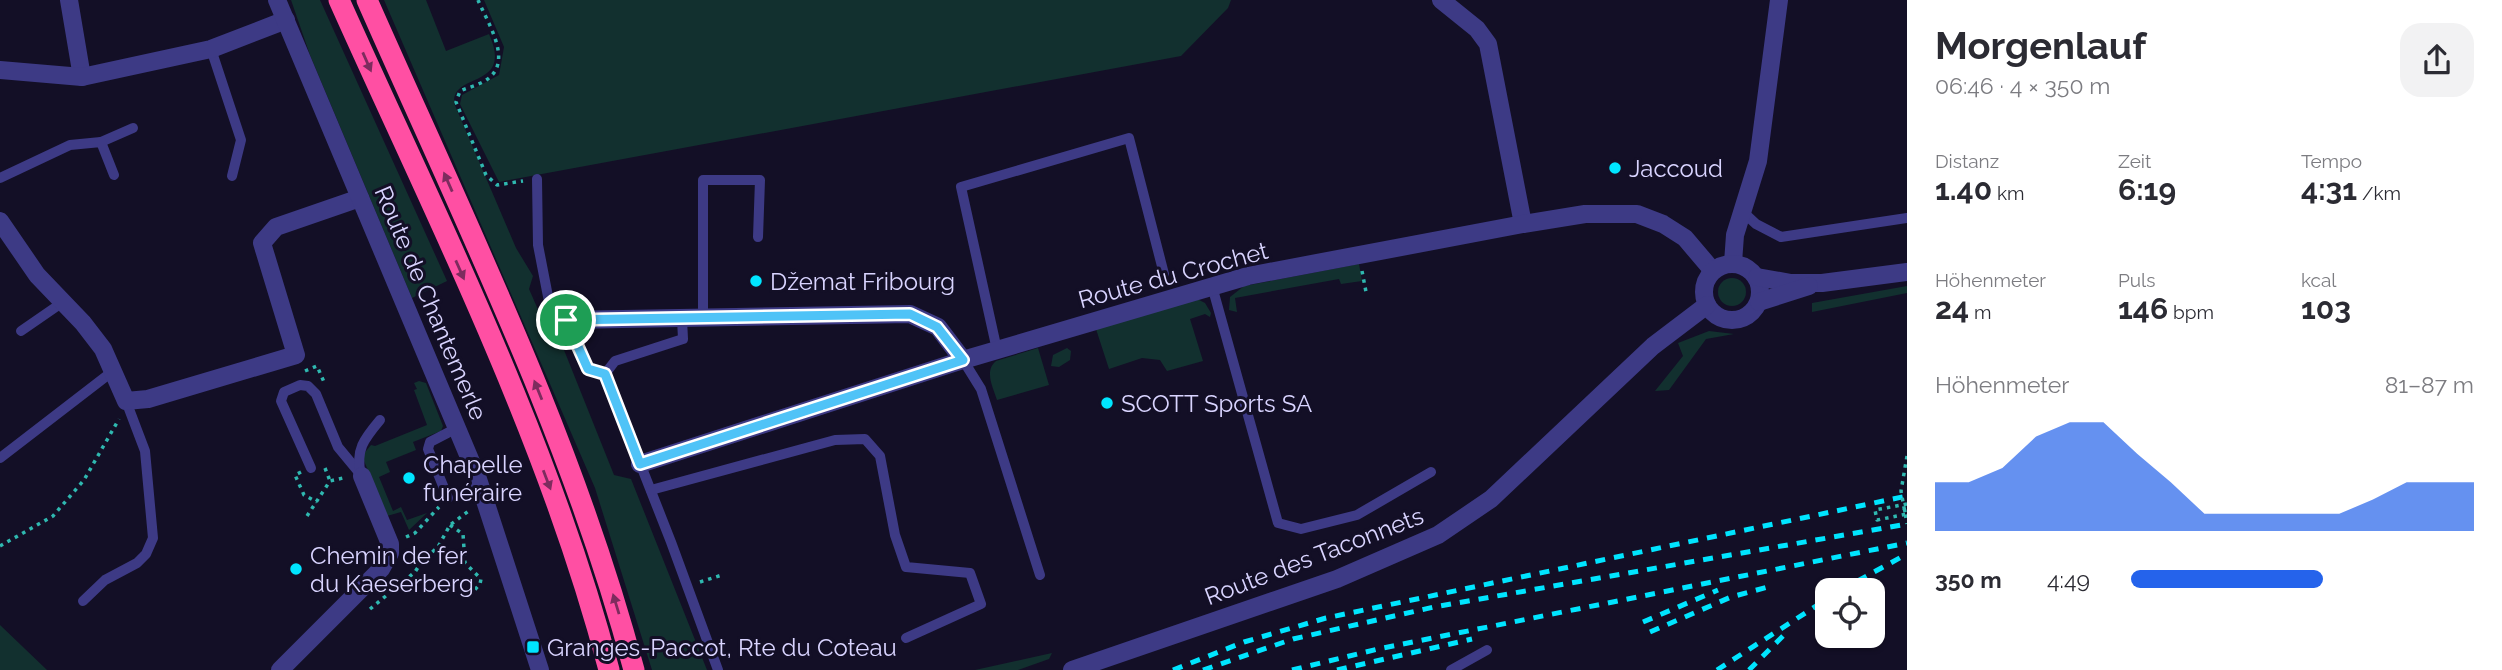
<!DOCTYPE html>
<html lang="de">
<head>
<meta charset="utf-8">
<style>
	:root { --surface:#fff; --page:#f2f2f3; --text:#2b2b33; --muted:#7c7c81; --accent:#2563eb }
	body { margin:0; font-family:Raleway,sans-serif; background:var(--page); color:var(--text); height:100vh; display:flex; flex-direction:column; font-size:26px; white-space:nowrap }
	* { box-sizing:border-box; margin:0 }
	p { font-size:23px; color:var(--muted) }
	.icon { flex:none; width:38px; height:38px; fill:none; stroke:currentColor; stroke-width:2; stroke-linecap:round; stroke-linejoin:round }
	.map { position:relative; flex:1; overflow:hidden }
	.details { display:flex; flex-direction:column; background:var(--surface); width:595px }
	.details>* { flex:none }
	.buttons { position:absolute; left:1815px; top:578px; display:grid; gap:14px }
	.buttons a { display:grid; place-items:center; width:70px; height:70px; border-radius:14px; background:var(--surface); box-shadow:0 2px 5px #0004; font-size:35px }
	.pin { position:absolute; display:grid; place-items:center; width:60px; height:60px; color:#fff; margin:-30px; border:4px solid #fff; border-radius:50%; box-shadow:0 2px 7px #0007 }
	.round { display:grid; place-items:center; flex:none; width:74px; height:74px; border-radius:21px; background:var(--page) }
	.overview { display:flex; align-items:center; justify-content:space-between; height:119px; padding:0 28px }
	h1 { font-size:38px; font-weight:700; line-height:52px }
	.metrics { display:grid; grid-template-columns:repeat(3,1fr); gap:10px; height:119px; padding:7px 28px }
	.metrics div { display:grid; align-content:center }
	.metrics b { font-size:30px; font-weight:700 }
	.metrics small { font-size:19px; font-weight:400 }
	.metrics p { font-size:19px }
	.chart { height:196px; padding:14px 28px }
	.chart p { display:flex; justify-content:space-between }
	.chart svg { width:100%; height:126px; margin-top:7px; fill:var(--accent); opacity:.7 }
	ul { padding:0 28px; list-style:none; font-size:23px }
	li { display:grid; grid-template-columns:112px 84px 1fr; align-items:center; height:52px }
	li i { height:18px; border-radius:9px; background:var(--accent) }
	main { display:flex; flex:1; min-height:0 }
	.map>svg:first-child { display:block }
	.green { fill:#12302f }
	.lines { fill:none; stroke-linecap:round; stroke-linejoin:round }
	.path { stroke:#2fb8b0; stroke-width:3.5; stroke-dasharray:3.5 5; stroke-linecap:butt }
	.service { stroke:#3d3a85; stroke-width:10 }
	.minor { stroke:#3d3a85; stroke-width:18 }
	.tertiary { stroke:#3d3a85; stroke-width:18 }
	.motorway { stroke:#ff4fa3; stroke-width:21 }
	.rail { stroke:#00e5ff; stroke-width:5; stroke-dasharray:10 9; stroke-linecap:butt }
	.path-bridge { stroke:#2fb8b0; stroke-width:3.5; stroke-dasharray:3.5 5; stroke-linecap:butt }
	.oneway { fill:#7d2c5e }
	.route-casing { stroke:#fff; stroke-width:14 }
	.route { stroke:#4fc3f7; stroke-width:9 }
	.poi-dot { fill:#00e5ff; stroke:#130f26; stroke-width:2.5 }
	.labels { text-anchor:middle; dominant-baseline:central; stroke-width:6; stroke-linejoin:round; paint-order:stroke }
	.poi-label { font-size:24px; fill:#d9d4ff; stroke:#130f26; text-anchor:start }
	.street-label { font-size:24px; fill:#d9d4ff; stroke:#130f26 }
</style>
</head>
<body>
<main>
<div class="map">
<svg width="1907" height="670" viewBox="0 0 1907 670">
	<rect width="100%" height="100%" fill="#130f26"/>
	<g class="green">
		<polygon points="291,0 320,0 447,281 412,298 310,55"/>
		<path d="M384 0H426L446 51 489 34C514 90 452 71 454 103L516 248 533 276 529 289 547 330H556L614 475 631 479 707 670H652L595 488Z"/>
		<polygon points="484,0 1231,0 1228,8 1181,56 499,182 460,104 462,95 499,75 504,47"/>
		<polygon points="1359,264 1362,281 1341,284 1339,279 1235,298 1237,312 1229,310 1230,297 1244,286"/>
		<circle cx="1732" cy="292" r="14"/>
		<polygon points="1907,286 1907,293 1812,312 1812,303"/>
		<polygon points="1197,299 1205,303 1211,313 1210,317 1205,314 1190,319 1203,361 1167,371 1160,360 1142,358 1109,369 1096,329"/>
		<polygon points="1709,331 1734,334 1706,339 1669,390 1655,391 1683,356 1678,343"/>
		<path d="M1038 348 1049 385 997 400C993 387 984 371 996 361Z"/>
		<polygon points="1067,348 1071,351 1070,360 1059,367 1051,366 1053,355"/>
		<polygon points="419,381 426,383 443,426 441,431 413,442 416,450 386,462 390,472 379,477 393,511 401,507 407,520 427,513 409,530 401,512 387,516 362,456 371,445 375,446 427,425 414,390 417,389 414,383"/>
		<polygon points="0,625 47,670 0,670"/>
		<polygon points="1052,653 1049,659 1018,670 975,670"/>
	</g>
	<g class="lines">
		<g class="path">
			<path d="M478 0C486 20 512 58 490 77 483 84 469 87 460 91L456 102 486 175 497 185 523 181"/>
			<polyline points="1362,271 1366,292"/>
			<polyline points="572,335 588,369 595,371"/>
			<polyline points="305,371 317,366 324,382"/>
			<polyline points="325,468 330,481"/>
			<polyline points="301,472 295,475 304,495 317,502"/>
			<polyline points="1907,504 1875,510 1877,520 1907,514"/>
			<polyline points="1903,511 1907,510"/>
			<polyline points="307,516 330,481 343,478"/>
			<polyline points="450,525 463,534 465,563 481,579 480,584 471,594"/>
			<polyline points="406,537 415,533 439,507"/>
			<polyline points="0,546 53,516 84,480 119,419"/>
			<polyline points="700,582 722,575"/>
			<polyline points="370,609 415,572 422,561 438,547 450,525 470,510"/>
		</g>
		<g class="service">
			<polyline points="211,49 241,140 232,176"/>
			<polyline points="101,142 133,128"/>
			<polyline points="0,178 70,145 101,142 114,175"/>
			<polyline points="537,179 538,245 552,317 566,320"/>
			<polyline points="1742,211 1756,224 1781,237 1907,218"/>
			<polyline points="1212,286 1278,523 1301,529 1357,515 1431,472"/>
			<polyline points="703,318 703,180 760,180 758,237"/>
			<polyline points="682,319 683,339 615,361 605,374 671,542 718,670"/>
			<polyline points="21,331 63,302"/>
			<polyline points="997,350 961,187 1129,138 1164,274"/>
			<polyline points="963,360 981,389 1040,575"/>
			<polyline points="0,458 113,371"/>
			<polyline points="311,468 281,401 284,392 300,385 308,386 316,394 338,447 362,476"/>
			<path d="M361 475C355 450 364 439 380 420"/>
			<polyline points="651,490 835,440 865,439 880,456 895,535 906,567 970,573 981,604 906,638"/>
			<polyline points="448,498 428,449 430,442 457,428"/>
			<polyline points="83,601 105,580 137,563 146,554 153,538 145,451 126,401"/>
			<polyline points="1451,670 1487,650"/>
		</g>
		<g class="minor">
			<polyline points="69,0 82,77"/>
			<polyline points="1441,0 1477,29 1488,44 1523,224"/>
			<polyline points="0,70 82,77 211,49 286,20"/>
			<polyline points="0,221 37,275 83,323 103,349 126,401 148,399 296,355 262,243 276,227 360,198"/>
			<polyline points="1733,263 1735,235 1758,161 1779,0"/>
			<polyline points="566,320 910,314 938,327 963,360"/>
			<polyline points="640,464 963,360 1248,276 1523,224 1585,214 1637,214 1663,224 1685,238 1713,271"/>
			<polyline points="280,670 381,569 390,553 390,544 362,476"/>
		</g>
		<g class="tertiary">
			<polyline points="277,0 477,476 540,670"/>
			<circle cx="1732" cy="292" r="28"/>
			<polyline points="1757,277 1791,283 1822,283 1907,272"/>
			<polyline points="1759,302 1809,286"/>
			<polyline points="1072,670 1337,579 1438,535 1491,499 1653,346 1707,305"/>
		</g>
		<g class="motorway">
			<path d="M339 0C437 219 548 437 609 670"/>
			<path d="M367 0C464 220 572 437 634 670"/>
		</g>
		<g class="rail">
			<polyline points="1841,590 1907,554"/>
			<polyline points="1643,622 1718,590"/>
			<polyline points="1650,632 1731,597 1768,587"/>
			<polyline points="1173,670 1244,642 1326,618 1907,496"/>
			<polyline points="1203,670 1293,639 1434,607 1907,524"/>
			<polyline points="1292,670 1378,649 1907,543"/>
			<polyline points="1337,670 1472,639"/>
			<polyline points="1717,670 1827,599"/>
			<polyline points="1749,670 1786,633"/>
		</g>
		<polyline class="path-bridge" points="1907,456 1901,491 1907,524"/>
	</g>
	<defs><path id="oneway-solid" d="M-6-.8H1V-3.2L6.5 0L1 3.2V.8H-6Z" transform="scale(1.75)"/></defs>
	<g class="oneway">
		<use href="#oneway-solid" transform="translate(367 62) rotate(66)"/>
		<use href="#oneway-solid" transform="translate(448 182) rotate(-114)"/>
		<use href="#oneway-solid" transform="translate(460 270) rotate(66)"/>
		<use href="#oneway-solid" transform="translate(538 390) rotate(-112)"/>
		<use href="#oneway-solid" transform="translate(547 480) rotate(69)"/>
		<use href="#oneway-solid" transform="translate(616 604) rotate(-107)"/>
	</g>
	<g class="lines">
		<defs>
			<polygon id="route" points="910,314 937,327 963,360 640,464 605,374 588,369 566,320"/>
		</defs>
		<use href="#route" class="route-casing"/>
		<use href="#route" class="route"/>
	</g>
	<g class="poi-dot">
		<circle cx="1615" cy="168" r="7"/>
		<circle cx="756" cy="281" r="7"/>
		<circle cx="1107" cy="403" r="7"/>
		<circle cx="409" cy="478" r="7"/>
		<circle cx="296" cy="569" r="7"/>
		<rect x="526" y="640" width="14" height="14" rx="3.5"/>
	</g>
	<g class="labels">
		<g class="poi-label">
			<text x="1629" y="168">Jaccoud</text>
			<text x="770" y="281">Džemat Fribourg</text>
			<text x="1121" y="403">SCOTT Sports SA</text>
			<text x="423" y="464">Chapelle<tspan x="423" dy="28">funéraire</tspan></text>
			<text x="310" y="555">Chemin de fer<tspan x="310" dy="28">du Kaeserberg</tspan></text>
			<text x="547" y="647">Granges-Paccot, Rte du Coteau</text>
		</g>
		<g class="street-label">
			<text transform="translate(1173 275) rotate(-15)">Route du Crochet</text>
			<text transform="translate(431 303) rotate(67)">Route de Chantemerle</text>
			<text transform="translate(1314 556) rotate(-21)">Route des Taconnets</text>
		</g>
	</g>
</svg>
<div class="buttons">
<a><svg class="icon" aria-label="locate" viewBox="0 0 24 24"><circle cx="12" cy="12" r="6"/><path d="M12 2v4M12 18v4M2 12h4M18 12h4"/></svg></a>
</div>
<div class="pin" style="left:566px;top:320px;background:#1e9e55"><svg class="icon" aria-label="arrive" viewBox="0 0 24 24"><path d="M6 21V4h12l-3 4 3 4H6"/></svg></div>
</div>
<section class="details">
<div class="overview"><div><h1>Morgenlauf</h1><p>06:46 · 4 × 350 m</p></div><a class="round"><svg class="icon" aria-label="share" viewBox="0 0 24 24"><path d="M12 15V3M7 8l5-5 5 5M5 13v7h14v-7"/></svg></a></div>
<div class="metrics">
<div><p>Distanz</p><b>1.40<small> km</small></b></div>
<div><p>Zeit</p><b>6:19</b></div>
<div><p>Tempo</p><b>4:31<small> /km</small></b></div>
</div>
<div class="metrics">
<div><p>Höhenmeter</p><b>24<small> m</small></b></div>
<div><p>Puls</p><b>146<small> bpm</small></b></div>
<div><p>kcal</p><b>103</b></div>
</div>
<div class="chart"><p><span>Höhenmeter</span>81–87 m</p>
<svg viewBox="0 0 160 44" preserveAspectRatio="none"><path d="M0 44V27L10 27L20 22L30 11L40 6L50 6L60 17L70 27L80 38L90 38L100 38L110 38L120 38L130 33L140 27L150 27L160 27V44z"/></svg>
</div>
<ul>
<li><b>350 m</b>4:49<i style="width:56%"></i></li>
</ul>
</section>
</main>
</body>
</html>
